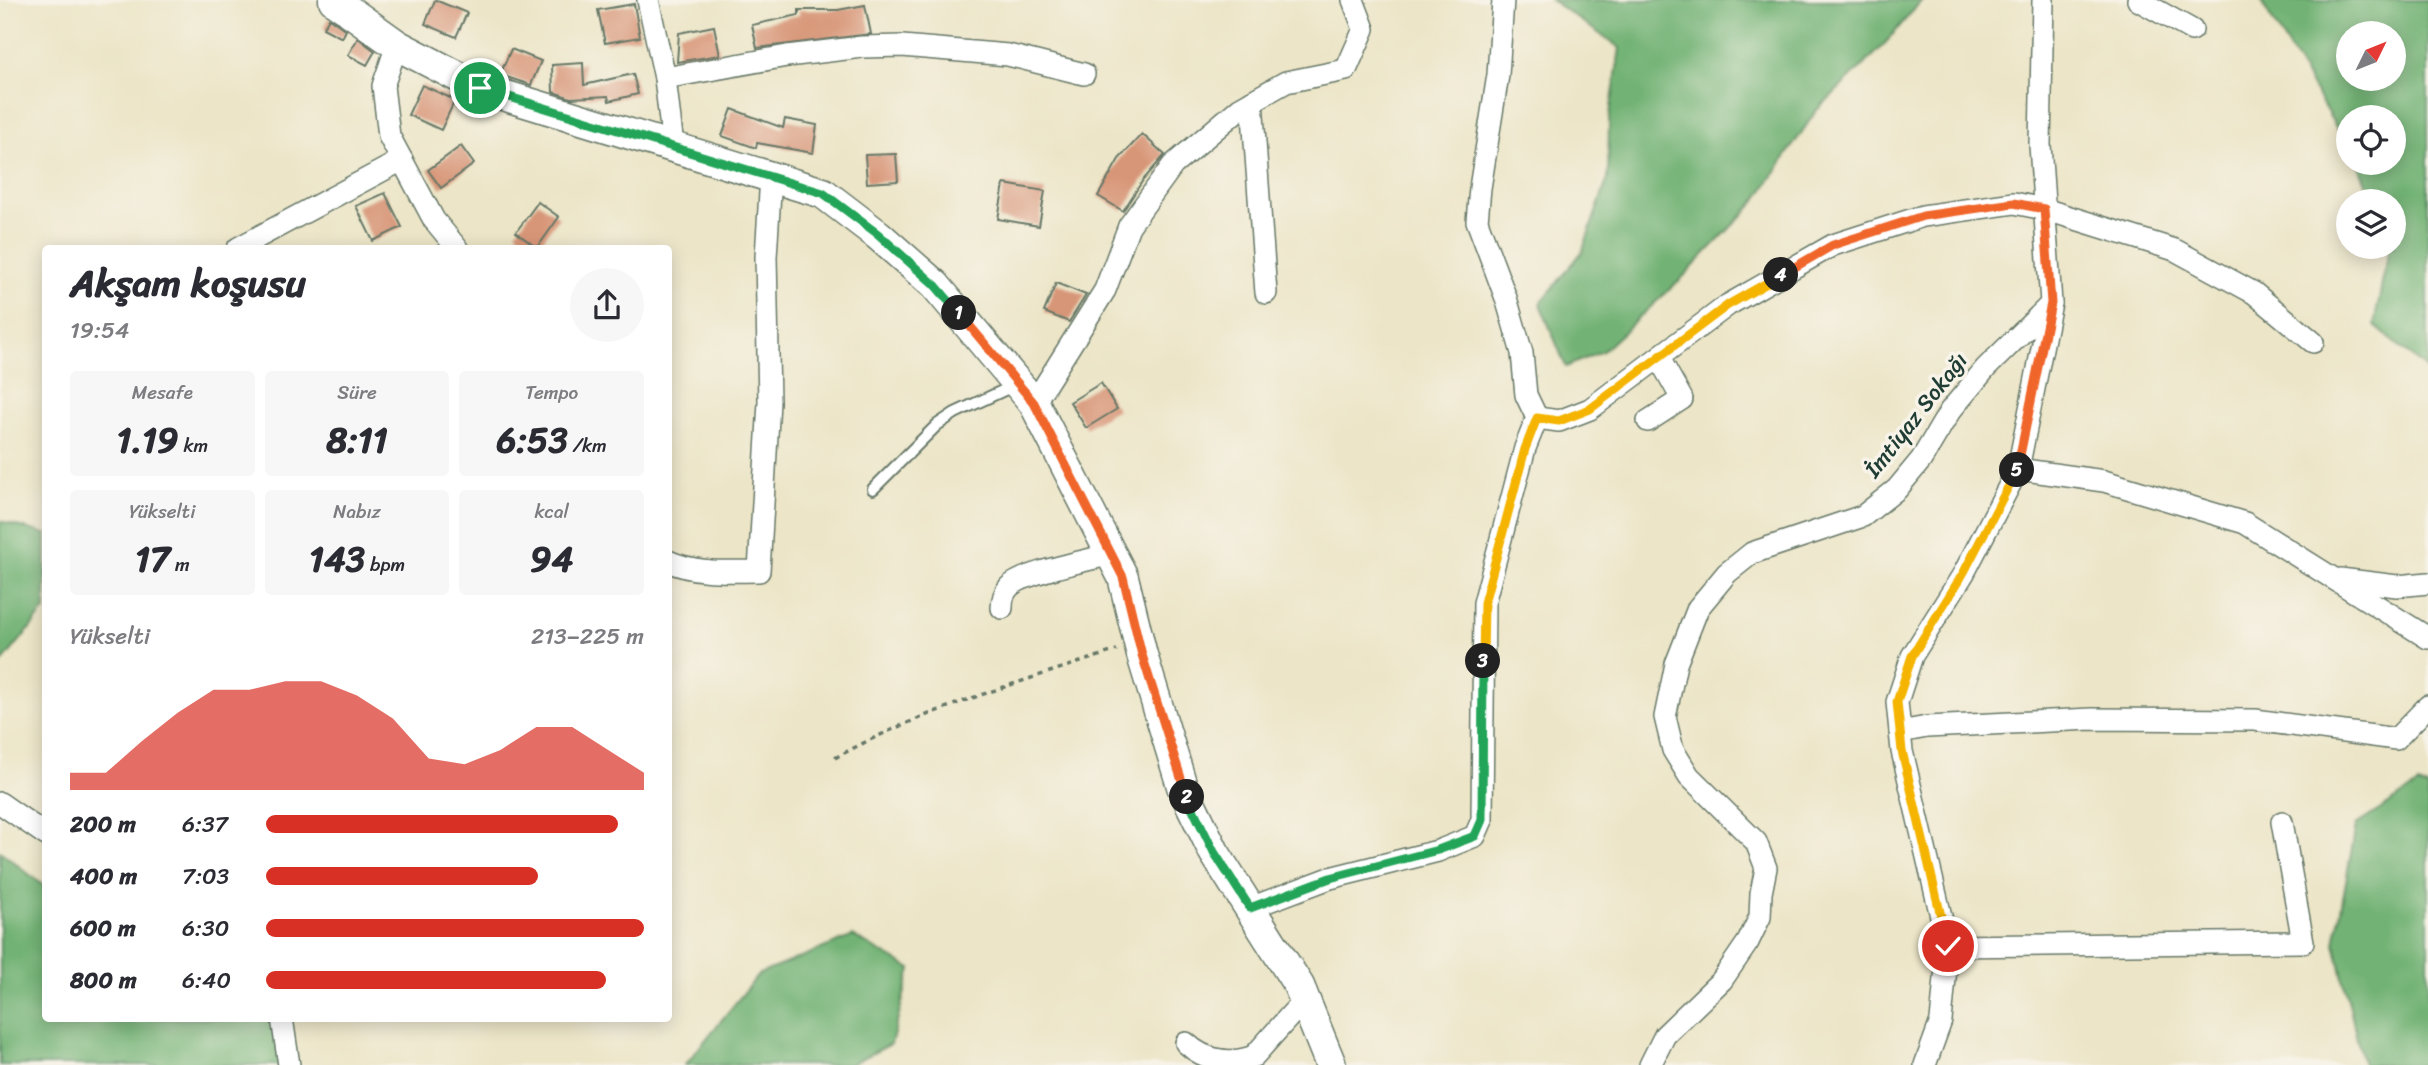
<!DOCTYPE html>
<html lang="tr">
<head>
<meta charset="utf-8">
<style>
	:root { --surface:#fff; --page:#f7f7f7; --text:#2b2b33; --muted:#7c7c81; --accent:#d93025 }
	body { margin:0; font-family:Sriracha,sans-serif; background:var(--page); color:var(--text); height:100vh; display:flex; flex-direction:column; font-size:26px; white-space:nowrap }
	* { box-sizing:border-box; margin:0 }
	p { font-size:23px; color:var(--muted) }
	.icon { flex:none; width:38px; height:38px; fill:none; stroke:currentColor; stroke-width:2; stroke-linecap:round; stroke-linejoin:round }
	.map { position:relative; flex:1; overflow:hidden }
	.sheet { position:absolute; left:42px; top:245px; width:630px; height:777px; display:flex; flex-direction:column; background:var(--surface); border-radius:7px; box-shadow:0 4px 18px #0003 }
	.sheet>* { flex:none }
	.needle { width:46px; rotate:47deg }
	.tools { position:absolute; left:2336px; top:21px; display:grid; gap:14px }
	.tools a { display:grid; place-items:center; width:70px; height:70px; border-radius:50%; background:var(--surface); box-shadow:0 4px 18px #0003; font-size:35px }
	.pin { position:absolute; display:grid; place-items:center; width:60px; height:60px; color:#fff; margin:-30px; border:4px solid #fff; border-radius:50%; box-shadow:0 2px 7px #0007 }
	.km { position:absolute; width:35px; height:35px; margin:-18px; border-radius:50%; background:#222; color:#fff; font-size:19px; line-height:35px; text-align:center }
	.round { display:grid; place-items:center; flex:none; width:74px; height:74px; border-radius:37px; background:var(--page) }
	.summary { display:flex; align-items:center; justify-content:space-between; height:119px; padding:0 28px }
	h1 { font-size:38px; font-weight:700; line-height:52px }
	.metrics { display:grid; grid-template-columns:repeat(3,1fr); gap:10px; height:119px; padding:7px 28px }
	.metrics div { display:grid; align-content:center; border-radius:7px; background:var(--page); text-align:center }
	.metrics b { font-size:35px; font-weight:700 }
	.metrics small { font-size:19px; font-weight:400 }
	.metrics p { font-size:19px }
	.chart { height:196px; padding:14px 28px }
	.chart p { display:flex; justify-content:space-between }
	.chart svg { width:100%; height:126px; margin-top:7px; fill:var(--accent); opacity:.7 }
	ul { padding:0 28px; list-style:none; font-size:23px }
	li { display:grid; grid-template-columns:112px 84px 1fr; align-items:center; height:52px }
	li i { height:18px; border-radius:9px; background:var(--accent) }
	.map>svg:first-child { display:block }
	.forest { fill:#72b275; stroke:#487854; stroke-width:2; fill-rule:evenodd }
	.building { fill:#d89678 }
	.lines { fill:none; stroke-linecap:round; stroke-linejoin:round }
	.lane-casing { stroke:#677867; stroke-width:14 }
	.street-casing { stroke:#677867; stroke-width:24 }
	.secondary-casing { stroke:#677867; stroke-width:33 }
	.path { stroke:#677867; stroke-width:3.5; stroke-dasharray:5 5; stroke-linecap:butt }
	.lane { stroke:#fff; stroke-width:10 }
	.street { stroke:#fff; stroke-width:21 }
	.secondary { stroke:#fff; stroke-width:30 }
	.split-1-casing { stroke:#fff; stroke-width:14 }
	.split-2-casing { stroke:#fff; stroke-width:14 }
	.split-3-casing { stroke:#fff; stroke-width:14 }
	.split-4-casing { stroke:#fff; stroke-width:14 }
	.split-5-casing { stroke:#fff; stroke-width:14 }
	.split-6-casing { stroke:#fff; stroke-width:14 }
	.split-1 { stroke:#22a559; stroke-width:9 }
	.split-2 { stroke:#f0652b; stroke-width:9 }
	.split-3 { stroke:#22a559; stroke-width:9 }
	.split-4 { stroke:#f5b400; stroke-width:9 }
	.split-5 { stroke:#f0652b; stroke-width:9 }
	.split-6 { stroke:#f5b400; stroke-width:9 }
	.labels { text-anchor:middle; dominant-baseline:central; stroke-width:7; stroke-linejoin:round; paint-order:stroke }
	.street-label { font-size:23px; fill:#1f3d34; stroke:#f7f3e8 }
</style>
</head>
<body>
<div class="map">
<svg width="2428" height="1065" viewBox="0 0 2428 1065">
	<rect width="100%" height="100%" fill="#f7f3e8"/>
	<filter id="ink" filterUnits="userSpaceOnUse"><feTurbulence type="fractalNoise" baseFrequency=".0143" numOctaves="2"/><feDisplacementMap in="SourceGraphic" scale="14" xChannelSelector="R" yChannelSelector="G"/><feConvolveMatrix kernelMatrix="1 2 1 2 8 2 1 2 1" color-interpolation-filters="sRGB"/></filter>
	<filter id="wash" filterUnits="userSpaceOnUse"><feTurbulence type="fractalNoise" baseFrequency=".00686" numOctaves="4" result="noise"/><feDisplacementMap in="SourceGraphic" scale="28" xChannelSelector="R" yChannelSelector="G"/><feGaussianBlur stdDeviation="1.57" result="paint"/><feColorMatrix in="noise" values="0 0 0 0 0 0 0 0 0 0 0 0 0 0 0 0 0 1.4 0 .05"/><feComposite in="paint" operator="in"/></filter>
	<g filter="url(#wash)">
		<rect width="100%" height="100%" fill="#ece5c7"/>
		<g class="forest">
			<polygon points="1551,0 1922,0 1882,47 1816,111 1756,201 1683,277 1603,351 1566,367 1540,304 1582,252 1608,178 1609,121 1620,48"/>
			<path d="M2260 0H2428V370L2374 325 2389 247H2394V201H2373L2358 163H2394V117H2348V147ZM2348 33H2394V79H2348Z"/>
			<polygon points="0,521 46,534 45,610 0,665"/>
			<polygon points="2418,785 2428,788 2428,1065 2363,1065 2335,943 2356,825"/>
			<polygon points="0,851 45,887 46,1018 279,1019 292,1065 0,1065"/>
			<polygon points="853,936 911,969 891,1044 849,1065 685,1065 759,974"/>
		</g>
		<g id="blocks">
			<g class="building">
				<polygon points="435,0 467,13 456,37 425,24"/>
				<polygon points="634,4 640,37 605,43 598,10"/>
				<polygon points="865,5 871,34 757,48 752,25 799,15 799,10 838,10"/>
				<polygon points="329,18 346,30 342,38 323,28"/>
				<polygon points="714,26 720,55 677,62 679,33"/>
				<polygon points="358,38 375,51 367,65 348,55"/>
				<polygon points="511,49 541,61 531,85 500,75"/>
				<polygon points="583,63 584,85 633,74 638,94 609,101 608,96 571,98 553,92 552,65"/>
				<polygon points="422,85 455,100 441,130 408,115"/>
				<polygon points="732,109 783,128 785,119 817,125 813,153 757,143 756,148 722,136"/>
				<polygon points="1142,134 1165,155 1143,180 1123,211 1098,196 1119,159"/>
				<polygon points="461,146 474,164 441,188 428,170"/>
				<polygon points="896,154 898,181 867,183 865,155"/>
				<polygon points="1004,184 1045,191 1039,226 998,219"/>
				<polygon points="385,193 402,227 373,241 356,206"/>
				<polygon points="538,202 559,217 537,248 516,232"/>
				<polygon points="1056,283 1086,295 1069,322 1044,312"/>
				<polygon points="1101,383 1117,409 1086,428 1070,402"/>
			</g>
		</g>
	</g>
	<g filter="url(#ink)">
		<use href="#blocks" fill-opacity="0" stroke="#677867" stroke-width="2"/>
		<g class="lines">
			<defs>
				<polyline id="lane" points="873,489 937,425 955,413 1015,385"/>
				<g id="street">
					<polyline points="648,0 665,78 673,146"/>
					<polyline points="2138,0 2192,30"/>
					<polyline points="397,45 383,86 389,136 434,220 457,248"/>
					<polyline points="665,78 787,56 862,47 902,46 1008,55 1084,74"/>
					<polyline points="1252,101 1266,293"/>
					<polyline points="238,248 402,160"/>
					<polyline points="1034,403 1105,290 1129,226 1173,165 1240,108 1286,82 1346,70 1364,29 1353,0"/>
					<polyline points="1537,418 1559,421 1590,409 1728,305 1833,245 1923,216 2014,203 2044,209 2175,250 2254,293 2313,342"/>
					<polyline points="1648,421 1682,399 1659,358"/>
					<polyline points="2018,469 2104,481 2245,523 2428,638"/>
					<path d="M668 561C696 574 729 571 759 571L769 402 766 257 771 176"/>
					<polyline points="2340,579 2397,586 2428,583"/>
					<path d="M1002 608C1002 600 1003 594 1009 587 1024 572 1087 561 1111 554"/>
					<polyline points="1900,732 1927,727 2092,719 2255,720 2396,739 2428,706"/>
					<polyline points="0,803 46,835"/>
					<polyline points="1250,908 1330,878 1438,851 1475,836 1482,820 1484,603 1525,448 1537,418 1526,395 1522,353 1506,298 1477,221 1480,188 1498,75 1503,0"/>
					<polyline points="1948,946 2303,942 2282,822"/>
					<polyline points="282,1018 289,1065"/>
					<path d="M1186 1043C1205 1061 1230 1065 1254 1056L1305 999"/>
					<polyline points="1650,1065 1665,1035 1722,980 1748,942 1760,917 1761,893 1766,868 1756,842 1689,776 1673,750 1665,717 1676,664 1698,608 1727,573 1752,553 1863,516 1897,489 1921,460 1950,411 1986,368 2051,304"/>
					<polyline points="1925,1065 1941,1021 1948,946 1902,751 1897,702 1912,656 1964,573 2018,469 2051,303 2040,145 2043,0"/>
				</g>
				<polyline id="secondary" points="334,0 397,45 480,88 823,193 878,235 935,285 1034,403 1111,554 1123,577 1142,655 1182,786 1214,852 1299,986 1331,1065"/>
			</defs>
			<use href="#lane" class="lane-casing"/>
			<use href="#street" class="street-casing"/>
			<use href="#secondary" class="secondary-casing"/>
			<path class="path" d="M835 758C923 709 1022 682 1117 650"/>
			<use href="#lane" class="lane"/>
			<use href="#street" class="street"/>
			<use href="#secondary" class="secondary"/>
		</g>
	</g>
	<g class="lines" filter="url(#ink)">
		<defs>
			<polyline id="split-1" points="480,88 823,193 878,234 935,285 959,313"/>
			<polyline id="split-2" points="959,313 1034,403 1123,577 1142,655 1187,797"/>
			<polyline id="split-3" points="1187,797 1214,852 1250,908 1330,878 1438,850 1475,836 1482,820 1483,661"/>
			<polyline id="split-4" points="1483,661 1484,603 1525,449 1537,418 1559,421 1590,409 1728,305 1781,275"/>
			<polyline id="split-5" points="1781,275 1833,245 1923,216 2014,203 2044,209 2051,303 2017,470"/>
			<polyline id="split-6" points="1948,946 1902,751 1897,702 1912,656 1964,572 2017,470"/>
		</defs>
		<use href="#split-1" class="split-1-casing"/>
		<use href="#split-2" class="split-2-casing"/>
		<use href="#split-3" class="split-3-casing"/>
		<use href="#split-4" class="split-4-casing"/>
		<use href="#split-5" class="split-5-casing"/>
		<use href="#split-6" class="split-6-casing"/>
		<use href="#split-1" class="split-1"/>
		<use href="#split-2" class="split-2"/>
		<use href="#split-3" class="split-3"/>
		<use href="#split-4" class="split-4"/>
		<use href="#split-5" class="split-5"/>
		<use href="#split-6" class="split-6"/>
	</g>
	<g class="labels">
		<g class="street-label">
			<text transform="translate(1916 415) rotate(-52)">İmtiyaz Sokağı</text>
		</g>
	</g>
</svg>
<div class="tools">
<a><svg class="needle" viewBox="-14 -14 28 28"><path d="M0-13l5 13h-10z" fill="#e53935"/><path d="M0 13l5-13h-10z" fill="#7c7c81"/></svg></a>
<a><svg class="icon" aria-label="locate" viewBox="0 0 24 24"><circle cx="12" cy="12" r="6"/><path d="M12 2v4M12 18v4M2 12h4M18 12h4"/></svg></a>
<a><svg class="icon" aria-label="layers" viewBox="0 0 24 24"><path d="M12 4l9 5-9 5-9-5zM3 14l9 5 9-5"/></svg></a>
</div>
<div class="pin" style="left:480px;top:88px;background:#1e9e55"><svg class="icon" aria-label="arrive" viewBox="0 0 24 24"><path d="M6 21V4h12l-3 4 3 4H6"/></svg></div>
<div class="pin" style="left:1948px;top:946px;background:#d93025"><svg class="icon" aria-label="check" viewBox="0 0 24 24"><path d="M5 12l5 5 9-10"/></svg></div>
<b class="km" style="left:959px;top:313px">1</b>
<b class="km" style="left:1187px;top:797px">2</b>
<b class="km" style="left:1483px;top:661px">3</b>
<b class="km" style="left:1781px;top:275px">4</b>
<b class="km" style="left:2017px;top:470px">5</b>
<section class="sheet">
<div class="summary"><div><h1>Akşam koşusu</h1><p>19:54</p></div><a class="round"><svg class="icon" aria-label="share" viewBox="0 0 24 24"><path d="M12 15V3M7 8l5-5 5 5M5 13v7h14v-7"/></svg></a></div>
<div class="metrics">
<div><p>Mesafe</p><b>1.19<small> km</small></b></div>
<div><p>Süre</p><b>8:11</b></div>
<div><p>Tempo</p><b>6:53<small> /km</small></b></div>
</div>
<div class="metrics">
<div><p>Yükselti</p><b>17<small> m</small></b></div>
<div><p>Nabız</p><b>143<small> bpm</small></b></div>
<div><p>kcal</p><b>94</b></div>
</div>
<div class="chart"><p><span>Yükselti</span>213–225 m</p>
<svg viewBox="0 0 160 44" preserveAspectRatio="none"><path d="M0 44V38L10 38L20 27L30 17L40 9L50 9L60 6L70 6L80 11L90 19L100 33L110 35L120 30L130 22L140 22L150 30L160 38V44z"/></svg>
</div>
<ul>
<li><b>200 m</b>6:37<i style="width:93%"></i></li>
<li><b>400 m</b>7:03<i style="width:72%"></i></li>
<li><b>600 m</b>6:30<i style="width:100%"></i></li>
<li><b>800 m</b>6:40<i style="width:90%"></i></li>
</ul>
</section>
</div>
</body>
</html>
